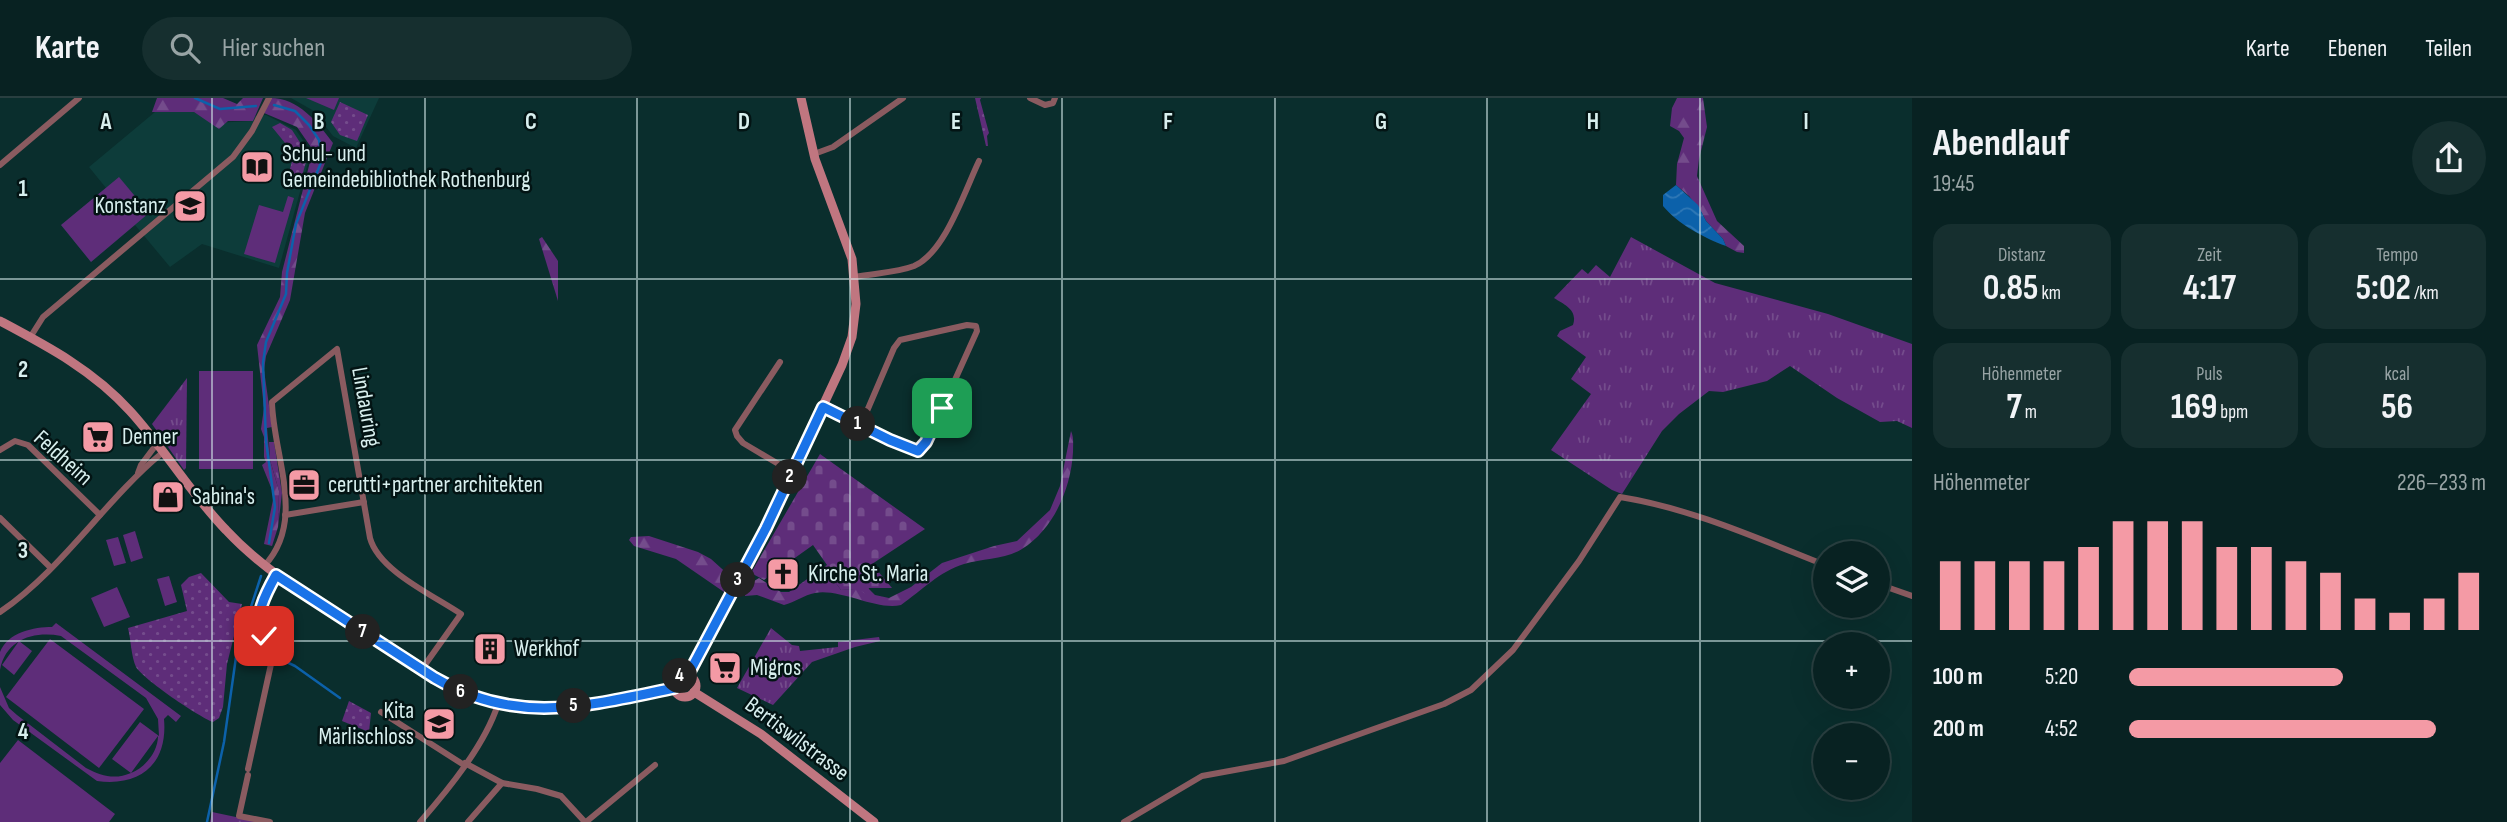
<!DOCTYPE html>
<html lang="de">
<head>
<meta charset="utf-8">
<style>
	:root { --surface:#082222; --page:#162f2f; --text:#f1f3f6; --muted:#98a4a5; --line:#293f40; --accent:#f49aa5 }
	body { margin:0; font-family:"Sofia Sans Condensed",sans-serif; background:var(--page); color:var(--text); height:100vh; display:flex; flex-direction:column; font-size:26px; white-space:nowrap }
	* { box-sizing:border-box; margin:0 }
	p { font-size:23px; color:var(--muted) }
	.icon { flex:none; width:38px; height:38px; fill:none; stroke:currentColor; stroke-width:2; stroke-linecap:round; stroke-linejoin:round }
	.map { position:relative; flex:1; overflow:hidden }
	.details { display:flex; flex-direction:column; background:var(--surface); width:595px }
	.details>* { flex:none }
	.controls { position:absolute; left:1813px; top:443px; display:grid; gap:14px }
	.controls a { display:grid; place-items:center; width:77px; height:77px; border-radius:50%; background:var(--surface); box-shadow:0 7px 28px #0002,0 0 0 2px var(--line); font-size:35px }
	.pin { position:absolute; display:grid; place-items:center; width:60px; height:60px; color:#fff; margin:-30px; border-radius:14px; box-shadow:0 4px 10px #0006 }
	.km { position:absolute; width:35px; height:35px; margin:-18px; border-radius:50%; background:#222; color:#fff; font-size:19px; line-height:35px; text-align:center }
	.round { display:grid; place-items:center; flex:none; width:74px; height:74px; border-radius:37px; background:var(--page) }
	.head { display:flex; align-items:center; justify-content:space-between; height:119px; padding:0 21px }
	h1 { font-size:38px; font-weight:700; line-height:52px }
	.metrics { display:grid; grid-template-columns:repeat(3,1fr); gap:10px; height:119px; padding:7px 21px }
	.metrics div { display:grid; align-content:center; border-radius:18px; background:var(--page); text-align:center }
	.metrics b { font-size:35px; font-weight:700 }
	.metrics small { font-size:19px; font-weight:400 }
	.metrics p { font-size:19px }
	.chart { height:196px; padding:14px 21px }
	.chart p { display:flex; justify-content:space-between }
	.chart svg { width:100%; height:126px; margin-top:7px; stroke:var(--accent); stroke-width:6 }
	ul { padding:0 21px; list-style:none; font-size:23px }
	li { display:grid; grid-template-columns:112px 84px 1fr; align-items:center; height:52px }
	li i { height:18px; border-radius:9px; background:var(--accent) }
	header { display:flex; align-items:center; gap:42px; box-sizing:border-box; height:98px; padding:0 35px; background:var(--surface); border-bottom:2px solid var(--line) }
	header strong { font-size:33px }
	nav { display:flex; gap:38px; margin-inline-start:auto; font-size:24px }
	.search { width:490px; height:63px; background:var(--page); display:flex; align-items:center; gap:18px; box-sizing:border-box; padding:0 24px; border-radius:38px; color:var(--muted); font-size:26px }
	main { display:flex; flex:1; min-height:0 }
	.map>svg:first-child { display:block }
	.built { fill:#0d3c3a }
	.grass { fill:url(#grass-tufts) }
	.forest { fill:url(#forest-firs) }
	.cemetery { fill:url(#cemetery-stones) }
	.park { fill:url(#park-dots) }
	.pitch { fill:#5e2d79; fill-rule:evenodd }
	.water { fill:url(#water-waves) }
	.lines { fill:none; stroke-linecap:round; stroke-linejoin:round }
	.stream { stroke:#0c61aa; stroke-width:2.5 }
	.minor { stroke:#8a5b60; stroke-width:6 }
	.secondary { stroke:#c07680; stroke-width:9 }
	.route-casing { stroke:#fff; stroke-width:14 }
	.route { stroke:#1a73e8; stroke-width:9 }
	.grid { fill:none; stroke:#d8efee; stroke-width:2; stroke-opacity:0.55 }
	.labels { text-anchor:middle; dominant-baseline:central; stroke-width:5; stroke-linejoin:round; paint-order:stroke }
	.poi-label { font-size:23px; fill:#d8efee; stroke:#031414; text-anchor:start }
	.street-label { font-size:23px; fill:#d8efee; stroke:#031414 }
	.grid-label { font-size:23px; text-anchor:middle; font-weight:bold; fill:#d8efee; stroke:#031414; stroke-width:5; stroke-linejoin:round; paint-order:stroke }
</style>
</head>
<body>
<header>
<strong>Karte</strong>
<div class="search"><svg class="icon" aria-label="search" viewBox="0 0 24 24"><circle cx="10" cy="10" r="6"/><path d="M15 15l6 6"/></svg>Hier suchen</div>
<nav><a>Karte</a><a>Ebenen</a><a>Teilen</a></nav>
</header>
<main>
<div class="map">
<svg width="1912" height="724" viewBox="0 0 1912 724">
	<defs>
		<pattern id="grass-tufts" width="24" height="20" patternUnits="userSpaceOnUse" patternTransform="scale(1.75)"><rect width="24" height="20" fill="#5e2d79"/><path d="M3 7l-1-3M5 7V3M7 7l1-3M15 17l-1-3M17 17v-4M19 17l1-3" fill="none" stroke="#744c8c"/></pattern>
		<pattern id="forest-firs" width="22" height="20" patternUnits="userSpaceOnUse" patternTransform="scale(1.75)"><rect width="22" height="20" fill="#5e2d79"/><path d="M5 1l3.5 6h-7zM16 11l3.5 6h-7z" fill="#744c8c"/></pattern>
		<pattern id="cemetery-stones" width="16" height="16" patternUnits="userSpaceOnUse" patternTransform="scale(1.75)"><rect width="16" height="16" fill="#5e2d79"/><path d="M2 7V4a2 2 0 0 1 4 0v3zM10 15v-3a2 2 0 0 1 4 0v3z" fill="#744c8c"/></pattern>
		<pattern id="park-dots" width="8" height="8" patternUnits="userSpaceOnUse" patternTransform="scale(1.75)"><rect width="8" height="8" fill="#5e2d79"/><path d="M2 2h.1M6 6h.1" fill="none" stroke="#744c8c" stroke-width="1.8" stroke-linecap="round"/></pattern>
		<pattern id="water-waves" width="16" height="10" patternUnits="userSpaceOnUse" patternTransform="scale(1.75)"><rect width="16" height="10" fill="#0c61aa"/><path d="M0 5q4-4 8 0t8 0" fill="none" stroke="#2f78b6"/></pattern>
	</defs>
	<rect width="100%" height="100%" fill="#0a2e2d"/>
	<g class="built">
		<polygon points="291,0 379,0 356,50 333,38 314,13"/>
		<polygon points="155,14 194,14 212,25 253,23 255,18 266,17 296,32 311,54 279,170 202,146 170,169 135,127 91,164 61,127 106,90 89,69"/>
	</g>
	<g class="grass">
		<path d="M1631 139 1715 185 1828 216 1912 246V330L1897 323 1880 324 1837 300 1790 268 1767 283 1723 294 1709 293 1679 316 1662 333 1622 396 1612 392 1551 352 1591 296 1571 281 1586 259 1557 238 1560 233 1573 227C1578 212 1565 207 1554 200L1582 171 1588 176 1596 167 1610 179Z"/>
		<polygon points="187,280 186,370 184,372 152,326"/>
		<polygon points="269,344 274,344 282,395 278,429 279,393 270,362"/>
		<polygon points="771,530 792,547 799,548 800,553 838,549 838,544 879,539 880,543 855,549 812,564 773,607 737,590"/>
		<polygon points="212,714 260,724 210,724"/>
	</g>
	<g class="forest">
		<polygon points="157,0 223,0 237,6 243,0 263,0 253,23 228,23 219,31 194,14 152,14"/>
		<path d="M270 0C299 0 317 24 333 45L305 115 290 202 266 258 264 272 272 329 267 330 270 362 279 393 278 429 272 448 264 446 274 397 262 367 266 364 264 359V339L261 331 264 310 257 247 280 199 282 174 313 52 297 29 264 15Z"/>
		<polygon points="1677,0 1703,0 1707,29 1699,61 1697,78 1717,123 1744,148 1744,155 1737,154 1726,148 1723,141 1706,123 1702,115 1689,98 1676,87 1677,66 1684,40 1679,33 1670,28 1672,10"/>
		<polygon points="542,139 558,163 558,203 539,141"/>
		<path d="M1071 333C1074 340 1073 346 1073 354 1071 390 1054 431 1022 451 1004 462 983 460 964 466 940 473 921 493 901 507 877 513 840 490 815 495 804 497 795 504 784 507L757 497 745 498V491L750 489 751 485 759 480 781 494H789L824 469 841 492 868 490 875 497 889 500 911 489 942 465 994 448 1017 443 1050 412 1060 388Z"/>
		<polygon points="649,438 698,454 711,461 731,479 724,494 676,461 634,448 629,442 631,439"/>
	</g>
	<polygon class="cemetery" points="820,356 925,431 872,466 892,490 869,490 865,496 859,491 841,492 824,469 827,467 813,447 764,482 751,475"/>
	<g class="park">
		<polygon points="975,0 981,0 980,2 989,35 987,38 988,48 986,48"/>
		<polygon points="340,4 368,17 357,43 340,37 331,24"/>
		<polygon points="280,25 292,32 308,57 300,85 287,82 294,56 272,29"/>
		<path d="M201 475 229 504 242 506 227 566 223 609 219 620 213 624C199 619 143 581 136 569 131 558 131 542 128 530L187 513 181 487 189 479Z"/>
		<polygon points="349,603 371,615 369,634 342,623"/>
	</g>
	<g class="pitch">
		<polygon points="306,0 339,0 334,12"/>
		<polygon points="119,79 149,115 91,164 61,127"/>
		<polygon points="288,98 294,100 275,165 244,156 259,107 283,114"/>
		<rect x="199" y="273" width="54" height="98"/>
		<polygon points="135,433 143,460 131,464 123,437"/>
		<polygon points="118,439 126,465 114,468 106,442"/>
		<polygon points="169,478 177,504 165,508 157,481"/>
		<polygon points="117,489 130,519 104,529 91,500"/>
		<path d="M56 525 181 618 176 624 168 617 164 621C168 665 141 689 97 683L13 622 0 607V589L9 610 17 617 86 670C101 678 115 682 131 675L112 661 140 624 159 638 158 621 146 600 61 538C34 533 6 541 0 572 0 567 0 558 0 554 8 534 34 529 52 529ZM158 638C158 653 146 669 131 675Z"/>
		<polygon points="50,541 144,611 99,670 6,599"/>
		<polygon points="19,543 32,553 14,577 2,567"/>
		<polygon points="18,642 115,716 109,724 0,724 0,665"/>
	</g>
	<path class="water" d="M1676 87 1698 107 1706 123 1723 141 1726 148C1704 140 1678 126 1663 108V97Z"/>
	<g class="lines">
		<g class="stream">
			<polyline points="195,0 220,11 256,8"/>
			<polyline points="269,445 275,409 266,343 263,265 266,244 286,196 287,175 296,126 322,62 319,42 309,27 295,13 274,7"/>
			<polyline points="244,534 249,542 268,554"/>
			<polyline points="276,559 295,568 340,600"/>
			<polyline points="207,724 224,644 237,552 261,478"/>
		</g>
		<g class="minor">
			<polyline points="1030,0 1045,7 1053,5 1055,0"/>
			<polyline points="814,56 833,49 903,0"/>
			<polyline points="0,67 79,0"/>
			<path d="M855 179C874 175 896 175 914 168 945 155 965 92 979 63"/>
			<polyline points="31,238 43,219 233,59 252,33 269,0"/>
			<polyline points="780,264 735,332 737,338 743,345 792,374"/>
			<polyline points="823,309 889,342 920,353 927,344 977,233 976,228 967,227 900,242 894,250 861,327"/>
			<polyline points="0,352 15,343 28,347 100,417"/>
			<polyline points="138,375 141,367 156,347"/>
			<polyline points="285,417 364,404"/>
			<polyline points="0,420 50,469"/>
			<path d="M264 468C307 423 273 357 272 304L337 251 370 440C379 473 433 497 461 516L422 571"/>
			<polyline points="1878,486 1912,498"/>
			<path d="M0 514C63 471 104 403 162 355"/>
			<polyline points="381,614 464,667"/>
			<polyline points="465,665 502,685 537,691 561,698 585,724"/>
			<path d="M248 671 273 557 278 547C272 544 263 540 260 533 254 520 269 489 276 477"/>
			<polyline points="248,677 239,718 270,724"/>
			<path d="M420 724C448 692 485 647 498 606"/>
			<polyline points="468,724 502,685"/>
			<polyline points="586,724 655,667"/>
			<path d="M1124 724 1202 678 1284 663 1444 606 1471 592 1513 552 1579 463 1620 399C1690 410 1759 441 1825 467"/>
		</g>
		<g class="secondary">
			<path d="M0 223C47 248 93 272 130 313 164 350 190 395 226 432 265 474 314 502 362 533 410 564 458 602 517 610 565 616 626 600 674 590"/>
			<circle cx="685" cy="588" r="11"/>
			<polyline points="688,577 766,430 842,267 852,239 856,206 852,161 815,61 801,0"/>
			<polyline points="694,594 761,636 874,724"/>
		</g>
	</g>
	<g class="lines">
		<defs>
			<path id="route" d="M264 538C251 522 267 493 276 477L435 580C517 628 587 608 674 590L676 580 682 577H688L766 430 823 309 890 342 918 353 926 344 942 310"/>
		</defs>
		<use href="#route" class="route-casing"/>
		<use href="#route" class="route"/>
	</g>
	<path class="grid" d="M212 0V724M425 0V724M637 0V724M850 0V724M1062 0V724M1275 0V724M1487 0V724M1700 0V724M0 181H1912M0 362H1912M0 543H1912"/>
	<defs>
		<symbol id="library-square" viewBox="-11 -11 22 22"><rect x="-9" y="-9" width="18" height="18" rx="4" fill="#f49aa5" stroke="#031414"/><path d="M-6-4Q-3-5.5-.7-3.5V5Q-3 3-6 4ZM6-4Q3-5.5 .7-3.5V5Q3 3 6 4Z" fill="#111"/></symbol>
		<symbol id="school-square" viewBox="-11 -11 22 22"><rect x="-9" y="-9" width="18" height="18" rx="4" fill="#f49aa5" stroke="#031414"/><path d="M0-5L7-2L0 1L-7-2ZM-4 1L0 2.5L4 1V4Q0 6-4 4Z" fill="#111"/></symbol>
		<symbol id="supermarket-square" viewBox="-11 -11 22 22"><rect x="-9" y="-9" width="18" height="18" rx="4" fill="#f49aa5" stroke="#031414"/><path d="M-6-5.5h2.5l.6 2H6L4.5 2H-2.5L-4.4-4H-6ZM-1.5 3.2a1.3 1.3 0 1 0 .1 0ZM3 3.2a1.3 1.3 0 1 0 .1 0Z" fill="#111"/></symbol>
		<symbol id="office-square" viewBox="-11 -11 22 22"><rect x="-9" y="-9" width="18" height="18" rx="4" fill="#f49aa5" stroke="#031414"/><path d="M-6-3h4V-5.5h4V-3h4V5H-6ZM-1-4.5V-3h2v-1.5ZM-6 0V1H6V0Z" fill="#111"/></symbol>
		<symbol id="shop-square" viewBox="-11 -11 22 22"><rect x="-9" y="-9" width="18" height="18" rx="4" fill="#f49aa5" stroke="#031414"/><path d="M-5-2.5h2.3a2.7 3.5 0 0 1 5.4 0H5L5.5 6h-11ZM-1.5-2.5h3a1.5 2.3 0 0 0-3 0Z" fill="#111"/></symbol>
		<symbol id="church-square" viewBox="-11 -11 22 22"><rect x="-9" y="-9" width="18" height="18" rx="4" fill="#f49aa5" stroke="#031414"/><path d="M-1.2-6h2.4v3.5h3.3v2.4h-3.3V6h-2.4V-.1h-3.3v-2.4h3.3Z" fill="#111"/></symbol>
		<symbol id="building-square" viewBox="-11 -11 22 22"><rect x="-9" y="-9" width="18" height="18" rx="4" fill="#f49aa5" stroke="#031414"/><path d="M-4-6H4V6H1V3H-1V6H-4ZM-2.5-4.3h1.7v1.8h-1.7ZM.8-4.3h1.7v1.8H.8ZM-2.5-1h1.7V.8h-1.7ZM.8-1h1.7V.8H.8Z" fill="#111"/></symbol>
	</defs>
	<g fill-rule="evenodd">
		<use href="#library-square" x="238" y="50" width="38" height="38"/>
		<use href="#school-square" x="171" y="89" width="38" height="38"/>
		<use href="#supermarket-square" x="79" y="320" width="38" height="38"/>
		<use href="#office-square" x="285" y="368" width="38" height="38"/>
		<use href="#shop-square" x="149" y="380" width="38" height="38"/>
		<use href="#church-square" x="764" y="457" width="38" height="38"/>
		<use href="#building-square" x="471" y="532" width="38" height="38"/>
		<use href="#supermarket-square" x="706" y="551" width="38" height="38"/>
		<use href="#school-square" x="420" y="607" width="38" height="38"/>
	</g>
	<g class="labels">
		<g class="poi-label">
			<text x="282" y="56">Schul- und<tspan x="282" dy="26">Gemeindebibliothek Rothenburg</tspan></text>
			<text x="166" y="108" text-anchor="end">Konstanz</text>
			<text x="122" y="339">Denner</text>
			<text x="328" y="387">cerutti+partner architekten</text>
			<text x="192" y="399">Sabina's</text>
			<text x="808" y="476">Kirche St. Maria</text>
			<text x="514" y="551">Werkhof</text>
			<text x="750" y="570">Migros</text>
			<text x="414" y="613" text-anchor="end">Kita<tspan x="414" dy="26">Märlischloss</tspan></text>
		</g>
		<g class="street-label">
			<text transform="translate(366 309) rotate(80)">Lindauring</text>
			<text transform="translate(63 360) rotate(42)">Feldheim</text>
			<text transform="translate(797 641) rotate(37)">Bertiswilstrasse</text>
		</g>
	</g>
	<g class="grid-label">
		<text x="106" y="31">A</text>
		<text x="319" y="31">B</text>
		<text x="531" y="31">C</text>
		<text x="744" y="31">D</text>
		<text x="956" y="31">E</text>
		<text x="1168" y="31">F</text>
		<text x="1381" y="31">G</text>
		<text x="1593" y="31">H</text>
		<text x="1806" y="31">I</text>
		<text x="23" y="98">1</text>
		<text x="23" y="279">2</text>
		<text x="23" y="460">3</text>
		<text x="23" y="641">4</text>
	</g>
</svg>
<div class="controls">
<a><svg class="icon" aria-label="layers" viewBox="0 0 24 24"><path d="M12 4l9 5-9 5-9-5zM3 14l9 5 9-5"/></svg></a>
<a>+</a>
<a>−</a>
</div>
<div class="pin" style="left:942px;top:310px;background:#1e9e55"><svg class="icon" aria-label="arrive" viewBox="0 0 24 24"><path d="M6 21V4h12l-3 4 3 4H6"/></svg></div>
<div class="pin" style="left:264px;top:538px;background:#d93025"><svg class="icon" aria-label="check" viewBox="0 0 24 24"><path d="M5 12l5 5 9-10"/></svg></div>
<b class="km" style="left:858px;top:326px">1</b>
<b class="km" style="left:790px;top:379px">2</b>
<b class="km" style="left:738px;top:482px">3</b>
<b class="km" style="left:680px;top:578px">4</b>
<b class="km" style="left:574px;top:608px">5</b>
<b class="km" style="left:461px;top:594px">6</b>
<b class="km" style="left:363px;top:534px">7</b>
</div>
<section class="details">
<div class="head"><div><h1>Abendlauf</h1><p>19:45</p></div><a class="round"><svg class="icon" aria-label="share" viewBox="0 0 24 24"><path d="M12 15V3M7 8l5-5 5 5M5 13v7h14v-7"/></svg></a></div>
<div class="metrics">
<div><p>Distanz</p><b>0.85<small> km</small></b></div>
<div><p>Zeit</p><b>4:17</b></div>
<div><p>Tempo</p><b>5:02<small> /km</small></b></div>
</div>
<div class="metrics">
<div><p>Höhenmeter</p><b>7<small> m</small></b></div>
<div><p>Puls</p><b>169<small> bpm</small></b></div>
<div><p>kcal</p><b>56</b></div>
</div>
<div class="chart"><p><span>Höhenmeter</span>226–233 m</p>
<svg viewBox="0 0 160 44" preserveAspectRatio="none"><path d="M5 44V20M15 44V20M25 44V20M35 44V20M45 44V15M55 44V6M65 44V6M75 44V6M85 44V15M95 44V15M105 44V20M115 44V24M125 44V33M135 44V38M145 44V33M155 44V24"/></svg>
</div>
<ul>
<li><b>100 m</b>5:20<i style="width:60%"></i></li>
<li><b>200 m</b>4:52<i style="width:86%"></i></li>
</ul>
</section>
</main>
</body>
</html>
